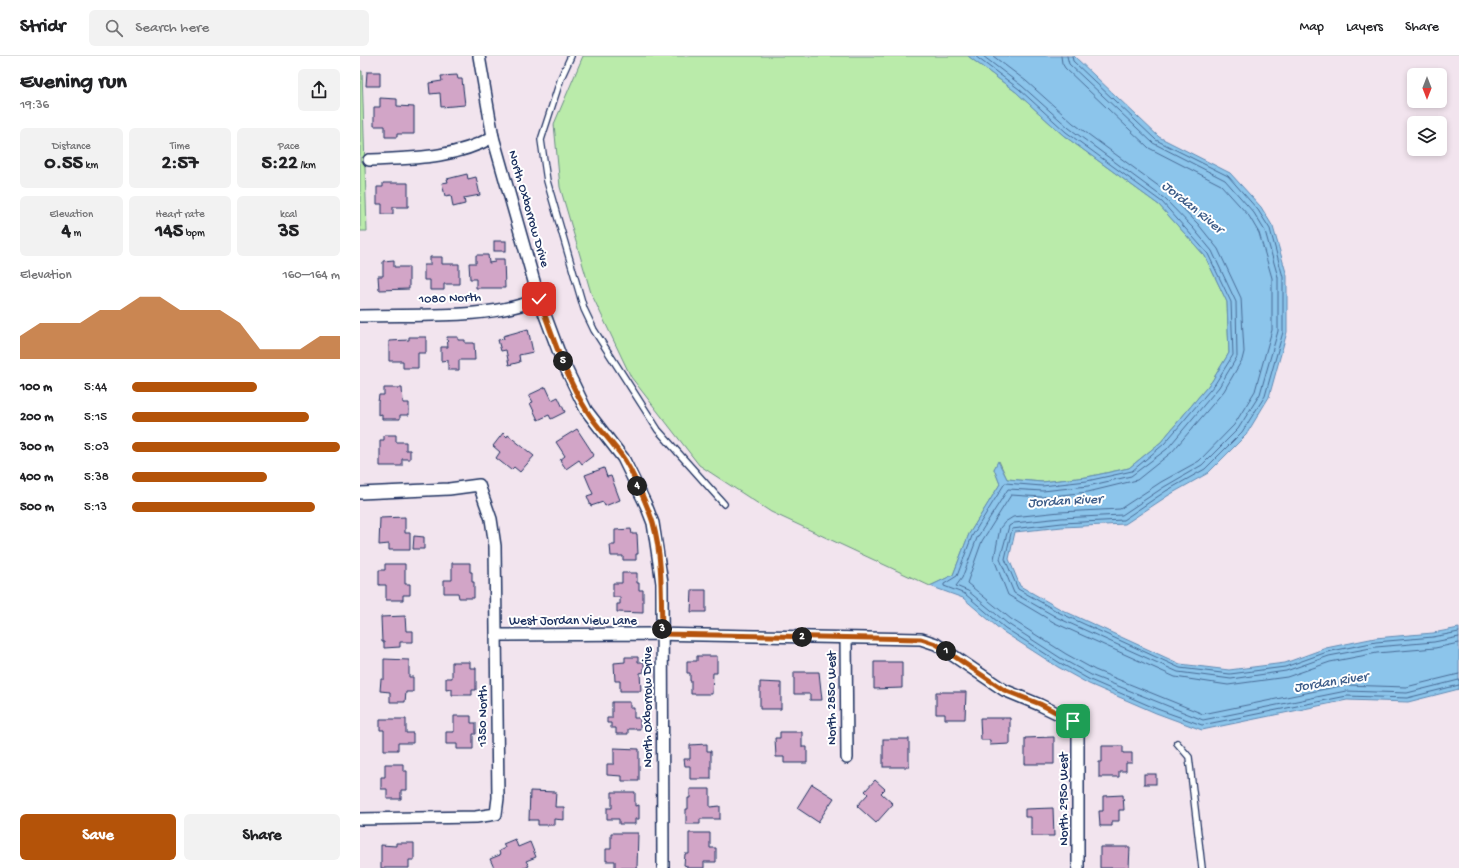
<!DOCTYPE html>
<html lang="en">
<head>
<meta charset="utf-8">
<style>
	:root { --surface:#fff; --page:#f2f2f2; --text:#202124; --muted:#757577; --line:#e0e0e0; --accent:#b45309 }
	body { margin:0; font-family:"Gochi Hand",sans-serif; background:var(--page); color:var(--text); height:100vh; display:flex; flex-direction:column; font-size:15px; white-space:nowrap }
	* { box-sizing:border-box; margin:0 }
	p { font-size:13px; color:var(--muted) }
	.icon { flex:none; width:22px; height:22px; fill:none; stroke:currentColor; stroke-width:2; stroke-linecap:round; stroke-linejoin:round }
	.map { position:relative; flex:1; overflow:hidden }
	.drawer { display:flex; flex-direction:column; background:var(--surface); width:360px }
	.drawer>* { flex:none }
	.needle { width:26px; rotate:180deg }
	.fabs { position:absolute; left:1047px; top:12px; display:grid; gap:8px }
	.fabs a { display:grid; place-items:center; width:40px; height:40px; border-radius:6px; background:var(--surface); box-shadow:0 2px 6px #0003; font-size:20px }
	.pin { position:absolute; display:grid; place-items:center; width:34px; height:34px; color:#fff; margin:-17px; border-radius:8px; box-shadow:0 2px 6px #0006 }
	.km { position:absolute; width:20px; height:20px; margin:-10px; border-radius:50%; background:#222; color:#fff; font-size:11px; line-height:20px; text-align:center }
	.round { display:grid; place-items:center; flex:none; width:42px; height:42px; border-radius:6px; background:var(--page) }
	.head { display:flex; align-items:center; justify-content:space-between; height:68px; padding:0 20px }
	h1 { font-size:22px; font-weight:700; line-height:30px }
	.figures { display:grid; grid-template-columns:repeat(3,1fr); gap:6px; height:68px; padding:4px 20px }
	.figures div { display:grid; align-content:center; border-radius:6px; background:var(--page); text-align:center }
	.figures b { font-size:20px; font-weight:700 }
	.figures small { font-size:11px; font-weight:400 }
	.figures p { font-size:11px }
	.chart { height:112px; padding:8px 20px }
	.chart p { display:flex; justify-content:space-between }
	.chart svg { width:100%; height:72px; margin-top:4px; fill:var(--accent); opacity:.7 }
	.cta { display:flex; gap:8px; margin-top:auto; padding:8px 20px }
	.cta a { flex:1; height:46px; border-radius:6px; background:var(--accent); color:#fff; font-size:16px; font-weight:700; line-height:46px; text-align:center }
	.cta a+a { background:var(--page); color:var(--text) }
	ul { padding:0 20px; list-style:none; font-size:13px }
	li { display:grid; grid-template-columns:64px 48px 1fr; align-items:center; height:30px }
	li i { height:10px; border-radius:5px; background:var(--accent) }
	header { display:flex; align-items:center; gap:24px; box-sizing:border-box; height:56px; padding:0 20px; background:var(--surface); border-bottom:1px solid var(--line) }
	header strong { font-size:19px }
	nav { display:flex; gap:22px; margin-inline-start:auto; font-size:14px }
	.search { width:280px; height:36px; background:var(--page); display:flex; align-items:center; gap:10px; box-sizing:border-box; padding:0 14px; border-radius:6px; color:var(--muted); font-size:15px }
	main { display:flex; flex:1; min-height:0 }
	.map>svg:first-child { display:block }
	.green { fill:#baebaa; stroke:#6a8d84 }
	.water { fill:#8cc5eb; stroke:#5f89b3 }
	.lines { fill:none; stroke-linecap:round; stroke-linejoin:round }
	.shore { stroke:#486b96; stroke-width:1 }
	.building { fill:#d2a5c7; stroke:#1b2f5e }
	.lane-casing { stroke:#1b2f5e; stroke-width:8 }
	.street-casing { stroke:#1b2f5e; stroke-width:14 }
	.lane { stroke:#fff; stroke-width:5.5 }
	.street { stroke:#fff; stroke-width:11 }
	.route-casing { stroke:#fff; stroke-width:8 }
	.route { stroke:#b45309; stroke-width:5 }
	.labels { text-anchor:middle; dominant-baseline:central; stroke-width:4; stroke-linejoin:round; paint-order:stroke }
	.street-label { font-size:13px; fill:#1b2f5e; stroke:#fff }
	.water-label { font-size:14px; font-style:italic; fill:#3d5c88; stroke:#fff }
</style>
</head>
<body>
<header>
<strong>Stridr</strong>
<div class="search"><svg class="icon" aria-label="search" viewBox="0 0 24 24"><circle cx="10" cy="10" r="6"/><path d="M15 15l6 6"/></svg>Search here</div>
<nav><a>Map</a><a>Layers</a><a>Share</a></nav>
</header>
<main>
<section class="drawer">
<div class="head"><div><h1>Evening run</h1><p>19:36</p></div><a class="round"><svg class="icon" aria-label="share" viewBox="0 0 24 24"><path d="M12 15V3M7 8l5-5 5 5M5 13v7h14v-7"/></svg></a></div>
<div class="figures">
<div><p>Distance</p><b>0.55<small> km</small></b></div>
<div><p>Time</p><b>2:57</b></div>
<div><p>Pace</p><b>5:22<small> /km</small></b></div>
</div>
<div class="figures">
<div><p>Elevation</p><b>4<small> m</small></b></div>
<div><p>Heart rate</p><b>145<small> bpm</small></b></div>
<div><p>kcal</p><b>35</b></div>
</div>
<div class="chart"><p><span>Elevation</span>160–164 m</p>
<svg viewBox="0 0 160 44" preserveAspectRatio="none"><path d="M0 44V30L10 22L20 22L30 22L40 14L50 14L60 6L70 6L80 14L90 14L100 14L110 22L120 38L130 38L140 38L150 30L160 30V44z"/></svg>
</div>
<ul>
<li><b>100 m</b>5:44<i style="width:60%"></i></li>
<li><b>200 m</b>5:15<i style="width:85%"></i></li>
<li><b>300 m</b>5:03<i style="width:100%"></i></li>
<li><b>400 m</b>5:38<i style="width:65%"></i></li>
<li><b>500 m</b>5:13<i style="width:88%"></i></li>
</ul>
<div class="cta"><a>Save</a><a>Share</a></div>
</section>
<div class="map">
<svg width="1099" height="812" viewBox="0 0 1099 812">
	<rect width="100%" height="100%" fill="#f2e4ee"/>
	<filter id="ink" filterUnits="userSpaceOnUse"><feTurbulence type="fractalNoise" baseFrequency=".025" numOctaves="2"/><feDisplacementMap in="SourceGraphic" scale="8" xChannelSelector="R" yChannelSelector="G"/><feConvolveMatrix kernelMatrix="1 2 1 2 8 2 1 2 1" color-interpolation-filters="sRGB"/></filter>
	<g filter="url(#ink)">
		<g class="green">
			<polygon points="223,0 608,0 656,36 703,79 799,149 845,200 867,246 869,297 852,325 801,386 769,412 727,421 682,426 647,423 639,405 634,413 640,428 609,478 593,519 570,530 411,456 339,409 271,321 231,237 200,131 194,68"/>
			<polygon points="0,15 2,15 7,175 0,175"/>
		</g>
		<polygon class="water" points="608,0 714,0 799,81 870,117 901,151 913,171 927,220 927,276 909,341 886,379 848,417 809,439 765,468 702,471 655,476 649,503 660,530 702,554 820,608 869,614 925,607 966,592 1015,582 1073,577 1099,572 1099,633 1048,646 987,644 842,674 796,657 729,628 698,611 642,575 603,542 570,530 593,519 609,478 640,428 634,413 638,405 647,423 682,426 727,421 769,412 801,386 852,325 869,297 867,246 845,200 799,149 703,79 656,36"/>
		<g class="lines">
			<g class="shore">
				<polyline points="615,0 659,33 706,76 802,146 848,198 871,246 873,299 855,328 804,388 772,415 727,425 682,430 645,427 612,480 597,520 584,528 584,530 605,538 645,572 700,607 730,624 797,653 842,669 987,640 1047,642 1099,629"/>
				<polyline points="623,0 662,30 709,72 805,143 833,172 852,195 876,246 877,301 859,331 807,393 771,420 728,430 683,435 648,433 617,482 602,522 596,530 608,535 648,568 702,603 733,620 843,664 986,635 1047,637 1099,624"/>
				<polyline points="633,0 666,25 713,67 808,137 838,168 858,193 881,242 884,296 882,304 864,335 812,396 777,424 728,436 682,441 651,439 622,485 607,527 651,563 706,598 735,614 843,658 985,629 1046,631 1099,618"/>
				<polyline points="701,0 702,7 705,12 789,92 861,129 889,160 899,177 912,222 912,274 895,335 874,369 839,405 801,426 760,453 700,456 653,461 645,466 640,472 634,503 648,539 695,567 815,621 868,629 927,621 970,606 1017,597 1075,592 1099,587"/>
				<polyline points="707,0 709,8 793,87 865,124 894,157 905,175 918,221 918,275 900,338 878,373 842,409 804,431 762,459 701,462 654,467 649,470 640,503 654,537 698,562 818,616 871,623 926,615 969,600 1016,591 1074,586 1099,581"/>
				<polyline points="712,0 713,5 796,84 868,120 898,154 910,173 923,221 923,276 905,340 882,376 845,413 806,435 763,464 702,467 652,473 645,503 658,533 700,557 820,612 870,618 925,611 967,596 1016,586 1073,581 1099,576"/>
			</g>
		</g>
		<g class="building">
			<polygon points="7,16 20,16 20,30 6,30"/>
			<polygon points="97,19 98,23 102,23 105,49 81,51 80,37 70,38 69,27 82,25 81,20"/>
			<polygon points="20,42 37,43 37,50 54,51 54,78 37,78 37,81 25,81 25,70 14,70 14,51 20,51"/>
			<polygon points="107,118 108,123 116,121 120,139 104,142 105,148 93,151 91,139 85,140 82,127 88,126 87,123"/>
			<polygon points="23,127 48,127 48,151 33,151 33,158 22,158 22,148 17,148 17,131 23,131"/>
			<rect x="134" y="185" width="12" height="10"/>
			<polygon points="116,199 128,199 129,207 135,206 135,203 144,203 145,232 116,232 116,223 110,223 109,207 116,207"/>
			<polygon points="70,201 82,201 82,208 99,208 99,228 84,228 84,234 70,234 70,224 64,224 64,209 70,209"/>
			<polygon points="34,204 34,211 49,211 49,233 19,234 18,220 23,220 23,205"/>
			<polygon points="168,273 173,296 159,299 160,306 149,309 146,294 141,295 138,284 144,283 143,280"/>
			<polygon points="49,281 66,281 66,297 58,297 58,312 43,312 43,305 29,305 29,285 49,284"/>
			<polygon points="87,281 98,281 98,284 105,284 105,287 114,287 115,304 99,304 99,314 88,314 88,304 81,305 81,291 88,291"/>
			<polygon points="186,331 192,344 198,341 205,356 191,363 189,359 178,364 170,347 173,346 169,339"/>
			<polygon points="24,332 42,332 43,347 49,347 49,359 40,359 40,363 22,363 22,358 18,359 18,346 19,339 24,339"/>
			<polygon points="217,373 234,399 222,408 219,404 206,413 200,404 205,400 196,386"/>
			<polygon points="143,377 147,381 148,379 174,400 160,416 154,411 151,414 136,402 140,396 133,390"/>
			<polygon points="24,379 36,379 36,386 46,386 46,394 50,394 50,403 42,403 42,410 20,410 20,384 24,384"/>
			<polygon points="244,412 247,421 251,420 260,444 245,450 243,446 231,450 227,440 233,438 225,419"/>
			<polygon points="45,461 45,477 50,477 50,494 29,494 29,488 19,489 20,462"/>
			<polygon points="271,473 272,478 277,478 278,498 276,498 276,504 263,504 263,500 251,500 250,489 255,489 255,474"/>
			<polygon points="54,480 64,481 64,493 53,493"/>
			<polygon points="92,507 110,507 110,516 112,516 112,526 114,526 114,542 99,542 98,537 84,537 84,524 92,524"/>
			<polygon points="25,508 45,508 45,528 50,528 50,539 43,539 43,544 26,544 26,529 19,529 19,514 25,514"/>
			<polygon points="262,517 277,517 277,527 279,527 279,534 283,534 283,557 257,556 257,548 260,548 260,541 253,541 253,527 262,527"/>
			<polygon points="332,534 346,534 346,556 331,556"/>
			<polygon points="45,560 46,575 53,575 53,586 40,586 40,591 24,592 24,586 22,586 21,561"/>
			<polygon points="337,600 357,600 357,617 353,617 352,638 331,638 331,625 330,625 330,617 327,617 327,605 337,605"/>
			<polygon points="265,601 278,601 278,606 284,606 284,616 280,617 281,635 260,635 260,625 255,625 254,607 265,606"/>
			<polygon points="24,603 49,604 49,621 53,621 53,636 46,636 45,646 30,646 30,636 20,635 21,623 24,623"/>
			<polygon points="92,606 110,606 110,612 116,612 116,634 112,634 112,639 92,639 92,633 86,634 86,622 92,622"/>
			<polygon points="514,606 542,606 542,632 514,633"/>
			<polygon points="434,616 459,616 462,644 450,644 450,638 434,638"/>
			<polygon points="400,626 421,627 421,653 400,653"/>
			<polygon points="576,636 606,636 605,663 585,663 585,658 576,658"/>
			<polygon points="252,646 270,646 270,652 274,652 274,662 280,662 280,673 268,673 268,678 256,678 256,672 251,672 251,667 247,667 247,662 252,662"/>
			<polygon points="94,660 111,660 111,667 116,667 116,678 113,678 113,693 97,693 97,688 86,688 86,676 94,676"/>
			<polygon points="620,662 650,662 650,688 630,689 630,684 621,684"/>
			<polygon points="20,663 46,663 46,677 53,677 53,687 38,687 38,694 24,694 24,674 20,674"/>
			<polygon points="420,676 442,676 442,691 447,691 447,707 424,707 424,701 416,701 415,682 420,682"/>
			<polygon points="694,681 694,708 665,708 665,682"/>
			<rect x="523" y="683" width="26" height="28"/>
			<polygon points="347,688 347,695 351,695 351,723 330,723 330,710 325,710 324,703 330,703 330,689"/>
			<polygon points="742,690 763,690 763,697 772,697 772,707 766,707 766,715 759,715 759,721 739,721 739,706 742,706"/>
			<polygon points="254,692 279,693 279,725 262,725 262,720 247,719 247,708 254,708"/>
			<polygon points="25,708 43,708 43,715 47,715 47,734 41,734 41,743 27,743 27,733 21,733 21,721 25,721"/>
			<rect x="784" y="718" width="12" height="10"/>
			<polygon points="515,724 525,733 521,737 533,748 516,767 497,750 508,738 505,735"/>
			<polygon points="452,728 474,742 458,766 437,752"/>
			<polygon points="330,733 350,733 350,751 360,750 360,763 340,763 340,768 326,768 326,753 328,753 328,742 330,742"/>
			<polygon points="170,735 196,736 195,751 204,751 204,764 194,763 194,769 178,769 178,764 169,764"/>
			<polygon points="252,736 275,736 275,750 279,749 279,763 275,763 275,768 259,768 259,763 247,763 247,752 252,752"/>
			<polygon points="763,739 764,754 759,754 759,765 752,765 752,770 740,770 739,755 743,755 743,740"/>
			<polygon points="693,752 694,780 671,780 671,761 665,761 665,753"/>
			<polygon points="251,777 278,777 277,812 255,812 255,805 246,805 246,793 251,793"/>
			<polygon points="329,777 350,777 350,792 356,792 356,806 344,806 344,812 327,812 327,810 324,809 325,798 329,798"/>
			<polygon points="155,783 158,791 170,786 176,801 166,805 169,810 165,812 134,812 130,803 140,799 139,795 145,792 143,788"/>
			<polygon points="36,787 54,787 54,804 49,804 49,812 21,812 21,789 36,790"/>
			<polygon points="740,791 770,791 769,812 740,812"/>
		</g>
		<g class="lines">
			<defs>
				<g id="lane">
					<polyline points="211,0 201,22 181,84 187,125 224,253 234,274 298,374 364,448"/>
					<polyline points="817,687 829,701 842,812"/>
				</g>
				<g id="street">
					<polyline points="119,0 133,81 179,243 201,302 226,354 263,402 286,449 293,467 302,527 303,812"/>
					<path d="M9 104C53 102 93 103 133 81"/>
					<path d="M0 260C57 258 126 264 179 243"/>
					<polyline points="0,437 89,433 119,429 131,463 135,490 138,742 136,758 116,761 0,763"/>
					<polyline points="137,579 290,578 561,583 576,588 644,634 680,649 713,665 718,675 718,812"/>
					<polyline points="486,582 487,702"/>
				</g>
			</defs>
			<use href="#lane" class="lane-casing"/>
			<use href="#street" class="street-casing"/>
			<use href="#lane" class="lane"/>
			<use href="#street" class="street"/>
		</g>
	</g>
	<g class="lines" filter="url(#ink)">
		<defs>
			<path id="route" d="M179 243C192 278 206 323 227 355 237 371 251 385 262 400 272 414 288 451 293 467 303 503 301 541 302 578L561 583 576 588 644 634 680 648 713 665"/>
		</defs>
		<use href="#route" class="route-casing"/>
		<use href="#route" class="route"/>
	</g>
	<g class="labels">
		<g class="street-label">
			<text transform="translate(168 153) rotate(74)">North Oxborrow Drive</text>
			<text transform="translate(90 243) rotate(-2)">1080 North</text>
			<text x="213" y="565">West Jordan View Lane</text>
			<text transform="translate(472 642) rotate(-90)">North 2850 West</text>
			<text transform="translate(288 651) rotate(-90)">North Oxborrow Drive</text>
			<text transform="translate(123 660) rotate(-90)">1350 North</text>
			<text transform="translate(704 743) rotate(-90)">North 2950 West</text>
		</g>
		<g class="water-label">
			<text transform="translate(832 152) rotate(39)">Jordan River</text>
			<text transform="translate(705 446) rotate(-3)">Jordan River</text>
			<text transform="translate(971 627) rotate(-9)">Jordan River</text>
		</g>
	</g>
</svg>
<div class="fabs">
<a><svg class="needle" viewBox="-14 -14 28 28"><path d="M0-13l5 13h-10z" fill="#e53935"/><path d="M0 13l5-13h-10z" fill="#757577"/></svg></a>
<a><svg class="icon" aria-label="layers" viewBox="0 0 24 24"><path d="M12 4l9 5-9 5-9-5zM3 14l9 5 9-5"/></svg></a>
</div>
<div class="pin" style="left:713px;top:665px;background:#1e9e55"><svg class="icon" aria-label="arrive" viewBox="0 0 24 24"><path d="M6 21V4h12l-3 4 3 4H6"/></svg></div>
<div class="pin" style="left:179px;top:243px;background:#d93025"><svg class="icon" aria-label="check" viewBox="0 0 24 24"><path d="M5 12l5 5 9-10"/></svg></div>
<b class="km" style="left:586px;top:595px">1</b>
<b class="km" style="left:442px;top:581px">2</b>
<b class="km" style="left:302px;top:573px">3</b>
<b class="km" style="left:277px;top:430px">4</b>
<b class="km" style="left:203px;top:305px">5</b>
</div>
</main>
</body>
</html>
